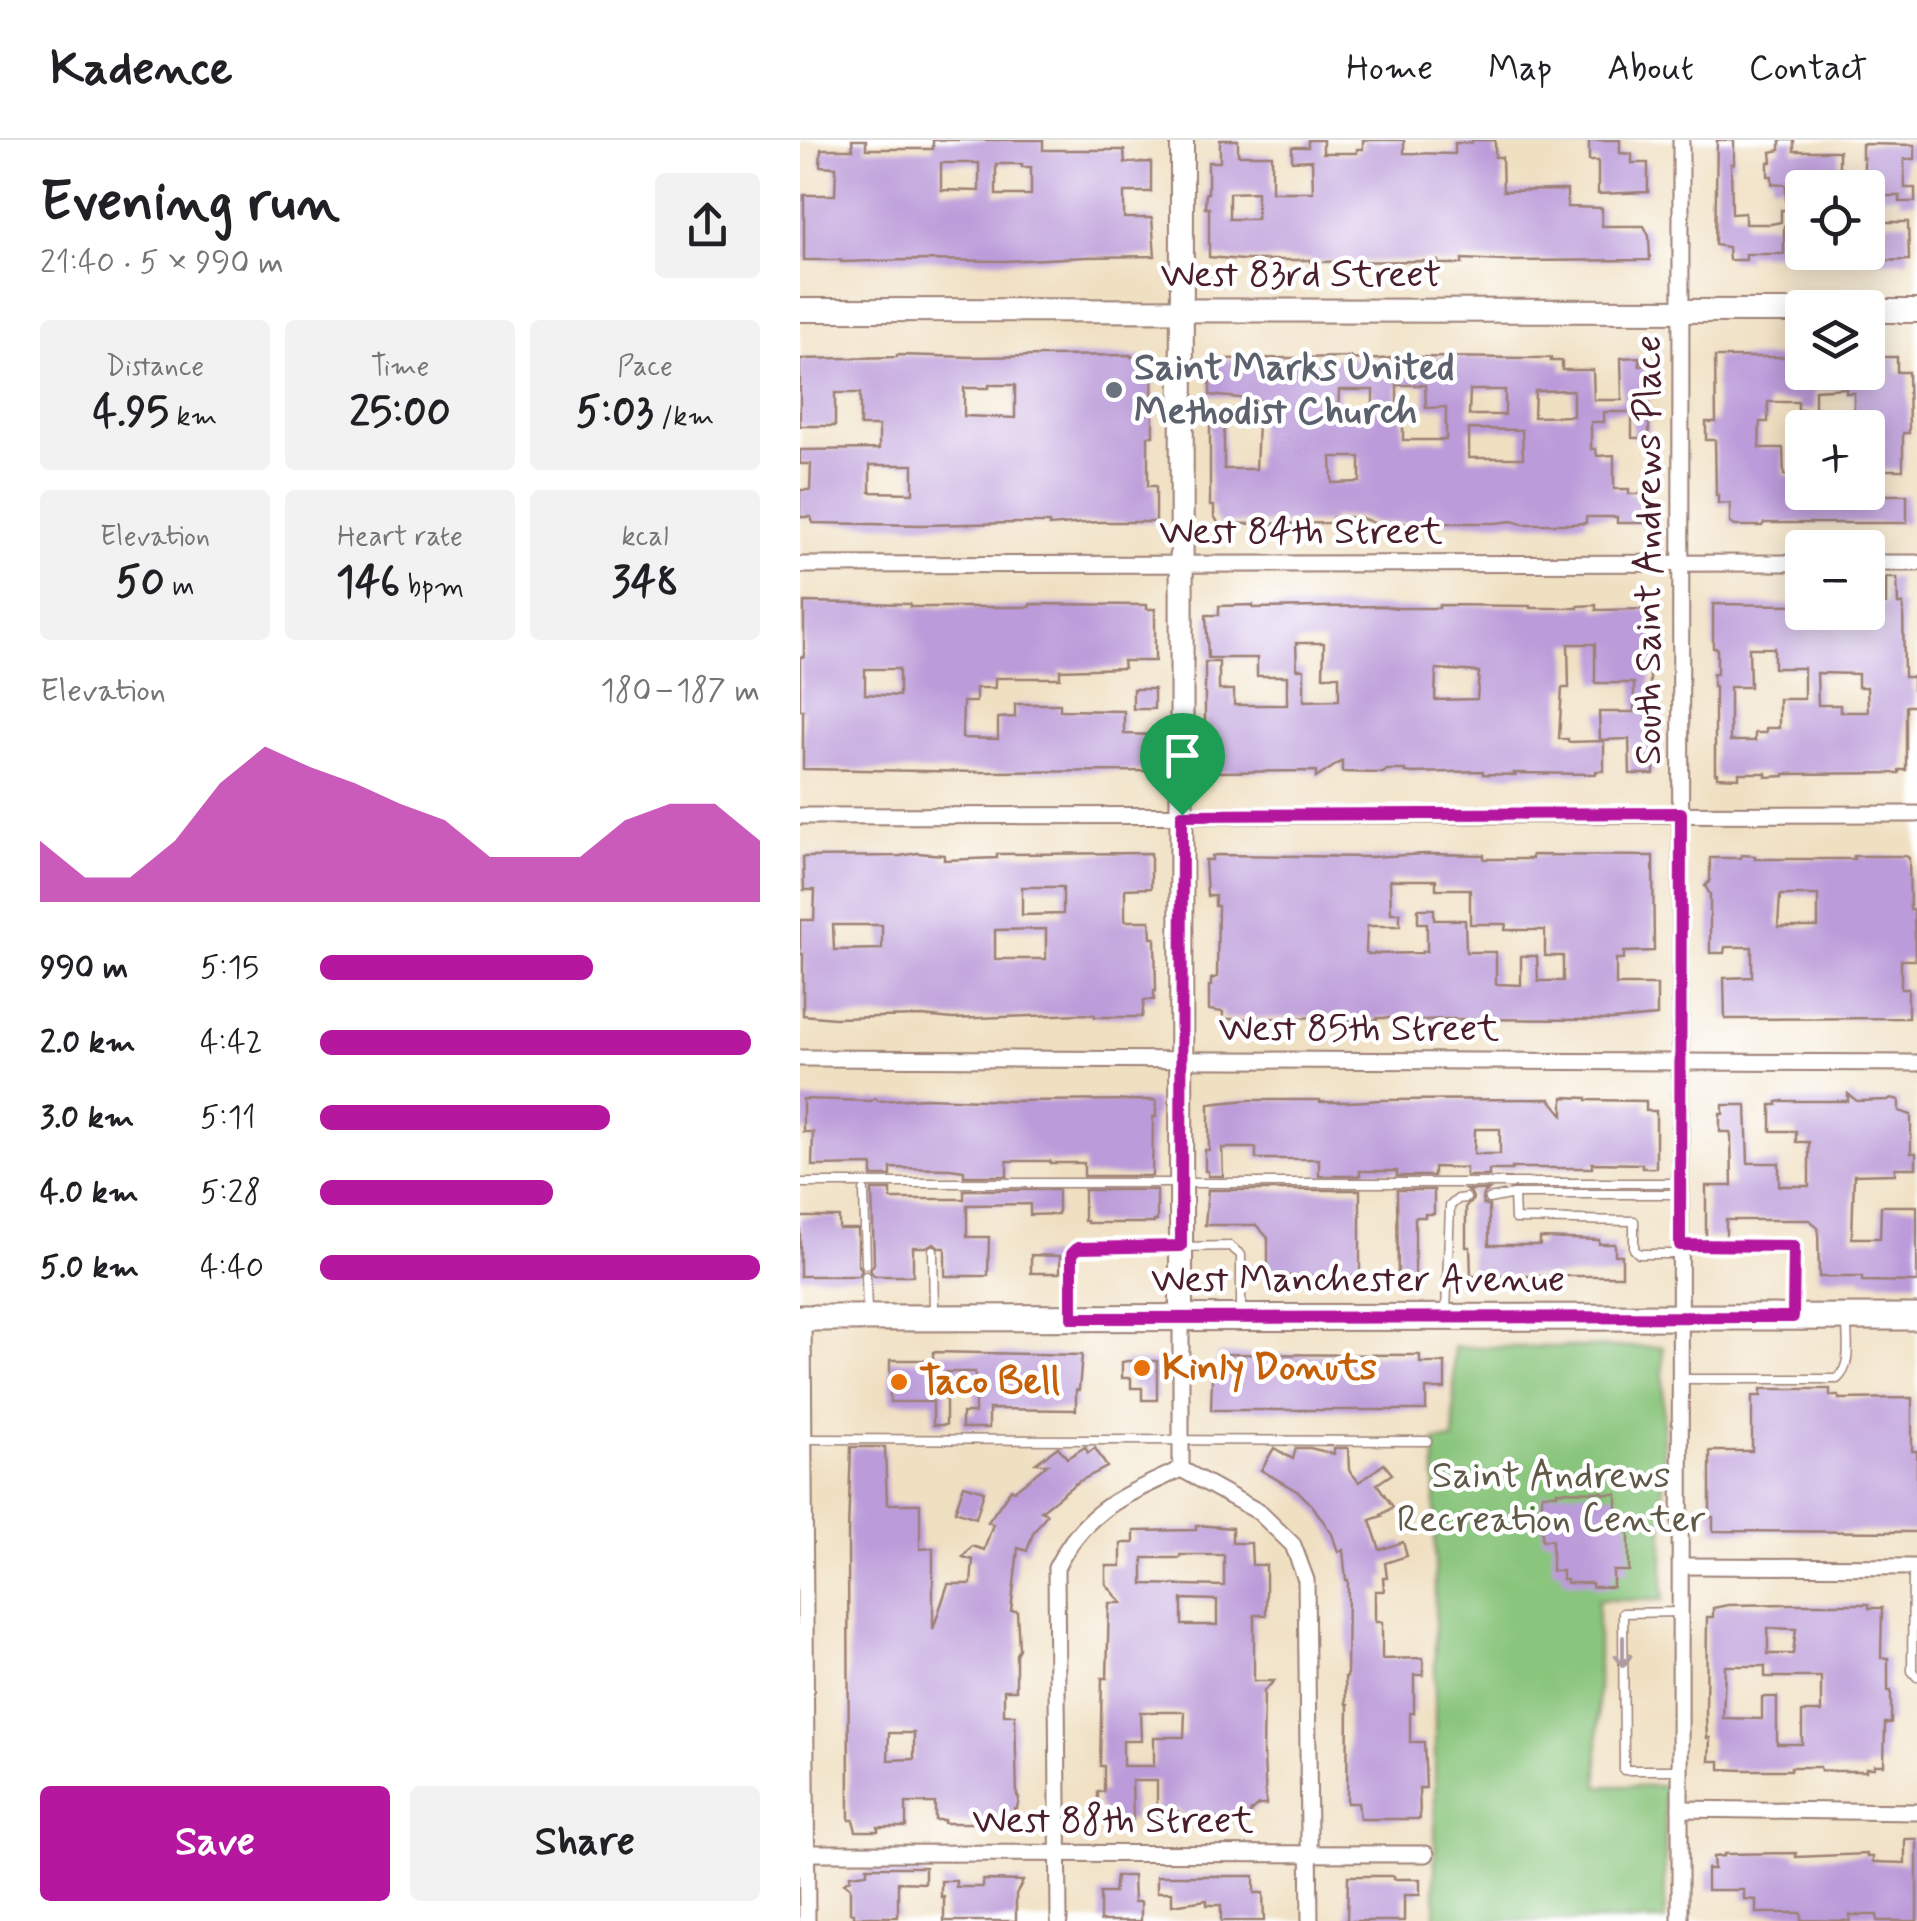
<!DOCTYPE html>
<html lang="en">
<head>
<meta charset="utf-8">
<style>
	:root { --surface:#fff; --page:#f2f2f2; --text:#202124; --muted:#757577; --line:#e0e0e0; --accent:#b5179e }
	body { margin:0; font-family:Mynerve,sans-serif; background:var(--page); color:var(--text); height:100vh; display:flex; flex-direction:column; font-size:38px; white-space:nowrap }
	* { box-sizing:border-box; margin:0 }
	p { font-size:32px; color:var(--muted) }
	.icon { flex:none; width:55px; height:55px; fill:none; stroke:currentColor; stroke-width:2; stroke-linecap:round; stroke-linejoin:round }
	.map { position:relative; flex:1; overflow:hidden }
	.drawer { display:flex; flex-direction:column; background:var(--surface); width:800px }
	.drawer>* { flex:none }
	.fabs { position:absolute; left:985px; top:30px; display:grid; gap:20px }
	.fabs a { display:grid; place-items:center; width:100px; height:100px; border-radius:10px; background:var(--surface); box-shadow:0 5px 25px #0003; font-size:50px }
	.pin { position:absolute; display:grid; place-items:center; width:85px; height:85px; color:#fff; margin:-102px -42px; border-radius:50% 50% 50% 0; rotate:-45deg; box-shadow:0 0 10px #0007 }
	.pin .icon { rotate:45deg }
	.round { display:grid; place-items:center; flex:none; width:105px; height:105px; border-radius:10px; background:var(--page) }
	.summary { display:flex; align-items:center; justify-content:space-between; height:170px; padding:0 40px }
	h1 { font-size:55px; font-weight:700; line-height:75px }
	.metrics { display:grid; grid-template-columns:repeat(3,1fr); gap:15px; height:170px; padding:10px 40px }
	.metrics div { display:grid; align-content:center; border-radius:10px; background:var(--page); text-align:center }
	.metrics b { font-size:42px; font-weight:700 }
	.metrics small { font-size:28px; font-weight:400 }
	.metrics p { font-size:28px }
	.chart { height:280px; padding:20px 40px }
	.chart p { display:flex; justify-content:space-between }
	.chart svg { width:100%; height:180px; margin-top:10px; fill:var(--accent); opacity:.7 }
	.action { display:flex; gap:20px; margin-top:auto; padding:20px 40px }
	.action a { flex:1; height:115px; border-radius:10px; background:var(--accent); color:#fff; font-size:40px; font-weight:700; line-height:115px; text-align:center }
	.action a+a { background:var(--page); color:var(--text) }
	ul { padding:0 40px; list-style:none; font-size:32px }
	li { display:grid; grid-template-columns:160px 120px 1fr; align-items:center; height:75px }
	li i { height:25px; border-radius:12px; background:var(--accent) }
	header { display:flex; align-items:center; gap:60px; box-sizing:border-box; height:140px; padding:0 50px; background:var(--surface); border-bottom:2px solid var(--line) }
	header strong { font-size:48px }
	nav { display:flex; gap:55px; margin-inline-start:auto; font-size:35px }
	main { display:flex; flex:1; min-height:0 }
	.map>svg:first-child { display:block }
	.green { fill:#89c57b; stroke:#6a7253; stroke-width:2.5 }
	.building { fill:#bb9bd9; fill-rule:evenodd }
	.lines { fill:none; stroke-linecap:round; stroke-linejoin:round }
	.lane-casing { stroke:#9d8076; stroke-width:11 }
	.street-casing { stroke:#9d8076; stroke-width:19 }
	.secondary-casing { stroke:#9d8076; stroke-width:26 }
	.primary-casing { stroke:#9d8076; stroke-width:29 }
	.lane { stroke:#fff; stroke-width:8 }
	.street { stroke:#fff; stroke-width:15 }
	.secondary { stroke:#fff; stroke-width:22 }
	.primary { stroke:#fff; stroke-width:25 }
	.oneway { stroke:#ae9aa0 }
	.route-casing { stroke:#fff; stroke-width:20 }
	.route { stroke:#b5179e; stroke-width:12 }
	.worship-dot { fill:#6b7280; stroke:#fff; stroke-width:4 }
	.food-dot { fill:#e8710a; stroke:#fff; stroke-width:4 }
	.labels { text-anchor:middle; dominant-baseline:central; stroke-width:9; stroke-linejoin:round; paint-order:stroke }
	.street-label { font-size:38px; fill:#4a1f2b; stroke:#fff }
	.worship-label { font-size:38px; font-weight:bold; fill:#5b616d; stroke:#fff; text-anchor:start }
	.food-label { font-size:38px; font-weight:bold; fill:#c56008; stroke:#fff; text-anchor:start }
	.park-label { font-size:38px; fill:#605947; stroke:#fff }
</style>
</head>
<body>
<header>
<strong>Kadence</strong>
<nav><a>Home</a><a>Map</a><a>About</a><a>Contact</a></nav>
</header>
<main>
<section class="drawer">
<div class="summary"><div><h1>Evening run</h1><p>21:40 · 5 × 990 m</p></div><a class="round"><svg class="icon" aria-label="share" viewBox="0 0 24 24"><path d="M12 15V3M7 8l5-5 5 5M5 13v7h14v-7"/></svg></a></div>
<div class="metrics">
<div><p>Distance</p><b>4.95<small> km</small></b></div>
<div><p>Time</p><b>25:00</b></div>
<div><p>Pace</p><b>5:03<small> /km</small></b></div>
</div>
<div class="metrics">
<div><p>Elevation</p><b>50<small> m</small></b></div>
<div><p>Heart rate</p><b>146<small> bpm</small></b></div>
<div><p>kcal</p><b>348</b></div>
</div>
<div class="chart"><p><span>Elevation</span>180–187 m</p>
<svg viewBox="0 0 160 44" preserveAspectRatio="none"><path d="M0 44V29L10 38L20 38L30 29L40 15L50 6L60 11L70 15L80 20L90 24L100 33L110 33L120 33L130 24L140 20L150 20L160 29V44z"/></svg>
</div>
<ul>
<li><b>990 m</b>5:15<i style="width:62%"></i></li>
<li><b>2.0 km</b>4:42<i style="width:98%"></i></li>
<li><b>3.0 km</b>5:11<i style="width:66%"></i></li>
<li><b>4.0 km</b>5:28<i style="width:53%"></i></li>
<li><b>5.0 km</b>4:40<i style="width:100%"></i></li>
</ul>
<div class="action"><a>Save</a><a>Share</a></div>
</section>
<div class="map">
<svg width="1117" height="1781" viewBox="0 0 1117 1781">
	<rect width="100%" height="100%" fill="#fff"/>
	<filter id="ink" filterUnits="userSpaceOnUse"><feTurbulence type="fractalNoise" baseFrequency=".01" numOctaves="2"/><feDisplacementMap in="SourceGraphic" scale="20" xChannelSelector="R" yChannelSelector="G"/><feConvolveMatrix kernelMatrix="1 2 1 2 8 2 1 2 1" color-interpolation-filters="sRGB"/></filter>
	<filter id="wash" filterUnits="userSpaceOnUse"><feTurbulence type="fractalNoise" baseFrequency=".0048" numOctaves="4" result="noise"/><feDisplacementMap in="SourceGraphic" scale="40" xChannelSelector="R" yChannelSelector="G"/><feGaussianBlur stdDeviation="2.25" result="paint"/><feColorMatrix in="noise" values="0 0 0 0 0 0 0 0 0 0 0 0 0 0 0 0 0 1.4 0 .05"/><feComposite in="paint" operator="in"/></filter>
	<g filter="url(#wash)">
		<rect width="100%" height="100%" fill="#f0e0c2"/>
		<polygon class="green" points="654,1207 863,1207 863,1460 798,1460 798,1646 865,1646 865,1781 635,1781 635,1301 654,1300"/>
		<g id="blocks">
			<g class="building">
				<path d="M52 0H66V9H133V0H243V10H324L325 23 351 22V52H324V78H352L355 116 286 117 205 121 110 120 41 122V120H4V55H35L36 27 20 26 21 9H53ZM141 23H179V51L141 50ZM196 24H222V27H231V55H196Z"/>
				<path d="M420 0H438V15H472V52H513L512 20 492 21V7H508V0H523V13H557V9H563V0H604V13L655 14V3H672V0H695V17H702L703 51 767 50V67L802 68V86H844L849 96 850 120 705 121 662 119V124H638V121L511 122V120H443L409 117V68H405L406 53H408V22H420ZM457 52V79H429V53Z"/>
				<polygon points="789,0 820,0 820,13 832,14 832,23 848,23 848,52 798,54 798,21 789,21"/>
				<polygon points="917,0 934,0 934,24 931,24 932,74 945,73 945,84 971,84 981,82 981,70 998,70 998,86 984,86 984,114 946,114 946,120 929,120 928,107 915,105"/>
				<polygon points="980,0 994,0 994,11 1039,11 1039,48 1026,48 1027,28 1000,28 1000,67 986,67 986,45 972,44 972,36 968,36 968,22 972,22 971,12 980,10"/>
				<polygon points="1062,4 1115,5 1115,19 1104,19 1105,48 1115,48 1115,62 1100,62 1100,56 1081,56 1081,52 1068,52 1068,48 1064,48 1064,18 1062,18"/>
				<polygon points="1082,82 1108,82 1109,120 1068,121 1068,92 1082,92"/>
				<path d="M97 215 172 217 331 215V217H343V223H352L353 296H348V346H356V382H298L249 386V383H215L123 385 13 383 11 377H0V350H10L11 324H0V310L79 309V286H60V253H35V286H0V219L97 217ZM189 245H215V278L164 276V248H189ZM70 325H113V353L70 352Z"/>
				<path d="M415 216 419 219 552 217V219L564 220 608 217 751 218V221H762V230H793L794 260H822L821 218 839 217 840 226 849 225V298H832V272H804V282H791V309H796L797 316 814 315V349H829V354H850V383H817V377H786V383L769 384H723L712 381 696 383H574L559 377 532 378 531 383 419 384 414 376V366H410V283L424 282V329H456L459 260 410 255V222ZM597 245H625L626 268 646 267V300H603V272H597ZM539 250H573V275H538ZM670 250H705V275H669ZM773 250V276L734 277 735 251ZM669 289 722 290 723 318H669ZM531 317H560V342L532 343Z"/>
				<polygon points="915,217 1002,217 1002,232 1068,232 1068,217 1097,217 1097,232 1108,232 1109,293 1103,293 1103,330 1068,330 1068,316 1079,316 1079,288 1054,288 1054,253 1046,253 1046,248 1015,250 1015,270 998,270 998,262 968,262 968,282 960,282 959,308 983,308 984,335 1002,336 1002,352 1070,352 1070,355 1107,355 1107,383 964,383 962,386 935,386 930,383 930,363 918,364 918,355 916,355 915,300 906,300 906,282 916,282"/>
				<path d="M1086 438H1097L1098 464H1103L1104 537H1113V550H1115V566H1106V630H1099V633L984 634V636L966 637V633H939V638L917 637V633H915V547H913V534H917V508H913V464L1002 465V472H1068V466L1086 464ZM949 508H974V528H1004V559H979V588H966V593H955V601H930V547H950ZM1017 533 1058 534V547H1067L1068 572H1040V565H1018Z"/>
				<path d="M4 462 110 464V467H230V464L347 465V469H355V521H323L324 528 260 530V538H195V548H176V562H163L162 598 198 599V578L215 577V564H260V570L324 571V594L354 595V631L183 632 3 629V570H0V517H4ZM65 529H99V556L65 554Z"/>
				<path d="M453 465V468L582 466 597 468H639V465L730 466V468H778V466L796 465V470L851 469 856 524H850V584H855L854 634H830L829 599 800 600 799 572H834V543H795V504H768L769 548H762L759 599H768V602L804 601V631H796V634L714 633 715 635 683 634V631L613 633 605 632V630H587L583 633 542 632V621L516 638V631L417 632V627L405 628V522H419V550H434V565H487V536H457V518H408L406 475H419V466ZM496 503H524L523 536H539V560L504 561V529H497ZM636 529 679 532 677 559 635 560Z"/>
				<rect x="333" y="549" width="21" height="20"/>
				<path d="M117 713 144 715V720L197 718V714L351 713V748L325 749V781H350L351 798H355L356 851H354V860H344L342 877H295V875L281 874 153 879 122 876 34 878 3 875V814H0V780H14L15 750H4L3 717 100 716ZM222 747H263V774L222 775ZM33 785H82V809L34 810ZM246 789V819H195V790Z"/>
				<path d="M626 714 684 715V719H732V715L853 716 854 811 824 812V819H816V845H857V876L812 880 647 879 604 881V878H577V880L538 881 536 877 426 879 423 878V872L409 870V846H411V839L417 837 418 766H415V756H407L405 720H412V716L416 715 570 717ZM590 740H636V749H670V784H706L705 790H745V816H763V841H738L737 816H721V845L696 844V812H666L665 780H634V769H618V783H627V811H622V813L568 814 566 812 567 786H600V773H591Z"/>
				<path d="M941 715 955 716V719H1054V716H1106L1109 718 1110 770H1114L1115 820H1101V849H1108V878L925 879 924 838 952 837V807H925L924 813H910V754L905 746 910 741V718H941ZM980 755H1018V787H978Z"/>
				<polygon points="1048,954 1057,961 1088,960 1091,958 1099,960 1099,971 1111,975 1111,1013 1116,1013 1116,1028 1095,1028 1095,1034 1054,1035 1052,1098 1080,1098 1081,1066 1117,1066 1117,1142 1062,1141 1062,1137 1019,1137 1018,1088 1010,1080 926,1080 926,1098 906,1098 906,1046 932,1046 931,996 930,992 920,992 920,974 923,974 923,965 946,965 948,1023 979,1023 979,1046 1009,1046 1009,1002 996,1002 996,991 971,991 971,965 977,965 977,962 982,961 1048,961"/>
				<path d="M763 957 787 958V960L846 961V971H856V1028H842V1024L792 1023V1028H712V1030H689V1036H666V1028L634 1027V1036H597V1031H560V1036H519V1019H456V1008H422L423 1036H408V1031H405V1010H409V964L448 960H520V962H550L581 960 750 959 763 975ZM675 989H700V1014H674Z"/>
				<polygon points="75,958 78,961 125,958 211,961 356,960 356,977 353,977 352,1036 284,1036 284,1023 250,1023 250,1021 207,1021 207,1036 164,1036 164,1031 150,1029 91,1028 91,1036 72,1036 72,1025 12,1026 13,992 3,992 3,959 71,961"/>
				<polygon points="72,1050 91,1050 91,1059 164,1059 164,1050 258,1050 258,1074 230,1075 230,1064 167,1065 167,1097 189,1097 188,1136 145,1136 145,1108 140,1108 134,1103 126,1107 113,1107 113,1136 74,1136 70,1130 74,1124"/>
				<polygon points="284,1050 357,1050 357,1081 354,1081 354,1083 287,1083 287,1081 284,1081"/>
				<polygon points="408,1050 560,1050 560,1136 468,1136 468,1098 456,1085 405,1085"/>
				<polygon points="597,1050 634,1050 634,1074 625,1074 625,1077 615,1077 615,1137 613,1138 598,1138"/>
				<polygon points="689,1050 683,1054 682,1060 684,1065 689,1066 689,1105 740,1105 740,1098 799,1100 799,1104 815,1104 815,1115 822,1115 822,1136 671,1136 670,1107 666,1107 666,1066 671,1063 673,1058 671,1053 666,1050"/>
				<polygon points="0,1077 39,1077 39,1089 58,1089 58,1124 62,1130 59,1136 0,1136"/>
				<polygon points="231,1115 260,1116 260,1133 231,1133"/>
				<polygon points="133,1212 282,1215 279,1250 276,1250 276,1270 189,1269 189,1288 162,1288 162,1273 175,1273 175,1232 146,1232 146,1285 133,1285 133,1262 90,1262 90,1220 133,1220"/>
				<polygon points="417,1214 620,1215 620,1223 645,1223 645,1249 626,1249 626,1270 411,1270 412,1240 413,1234 416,1234"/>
				<polygon points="327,1221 357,1221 357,1260 342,1260 342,1248 331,1248 331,1238 322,1238 322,1222"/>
				<polygon points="961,1249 1030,1249 1030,1256 1039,1256 1039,1259 1112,1258 1112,1311 1117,1311 1117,1392 913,1391 913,1377 910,1377 910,1311 952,1311 952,1256 961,1256"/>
				<path d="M51 1307H85L87 1364H120V1409L133 1408V1489L148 1444H171L173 1420 163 1417 172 1406 184 1410 193 1384 188 1382 211 1349 214 1351 248 1324 236 1323 258 1307 267 1318 285 1307 288 1313 295 1308 307 1327 276 1343 241 1371 247 1374 233 1393 227 1411 218 1408 211 1471H217L219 1509 216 1514V1550H204V1575H215L217 1656 219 1658 217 1668H214V1675H192V1683H144V1680H135V1663H106V1687H78V1691H56L53 1680H49L48 1392ZM89 1593H114V1619L88 1620Z"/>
				<polygon points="474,1308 493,1319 496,1308 510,1308 534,1314 534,1308 548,1308 549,1330 559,1342 584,1324 592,1334 577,1344 593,1367 581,1375 582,1376 570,1380 580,1410 603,1402 607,1416 585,1423 587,1438 583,1438 584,1451 575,1451 575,1482 582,1482 582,1519 623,1518 623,1535 614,1535 614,1573 610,1573 610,1602 624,1602 626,1648 619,1648 620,1679 560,1679 558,1663 547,1663 548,1564 546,1564 545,1537 547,1537 548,1440 546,1440 543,1410 538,1412 532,1394 512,1365 500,1353 461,1330"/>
				<polygon points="164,1345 184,1351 176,1378 155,1371"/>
				<polygon points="757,1351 803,1352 803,1354 817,1354 817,1378 827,1378 827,1386 829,1386 829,1431 813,1431 813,1447 792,1447 792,1443 767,1443 767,1440 762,1440 762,1431 752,1431 752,1400 742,1400 742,1354 757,1354"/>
				<path d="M396 1385 432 1388V1403H451L452 1425H466V1475H454V1541H474L464 1551 463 1616H464L466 1665H458L451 1671 448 1679H389L372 1667V1679H357V1641H332L333 1680H307V1672H301V1666H298V1652H304V1626H300L302 1538H307L309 1463H322L306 1444V1426H321V1403H334V1391L396 1390ZM380 1415H424V1446L343 1444V1418H380ZM382 1459 417 1460V1485H382ZM340 1572H385L384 1597H354V1626H323V1601H341Z"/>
				<path d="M990 1464H1069V1468H1082L1081 1518H1088V1551H1091V1583H1085L1084 1625H1074V1628H1066V1631H1021L1020 1627H991V1630H944L920 1629V1621H909L910 1598H907L906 1576 907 1477H913V1468L928 1465ZM968 1488 996 1489 993 1514H968ZM925 1526H965V1537H1021V1572H1002V1604H977V1557H962V1579L923 1578Z"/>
				<polygon points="1105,1699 1117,1699 1117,1781 1077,1781 1077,1775 1050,1775 1050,1781 1001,1780 1001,1773 956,1773 956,1760 944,1759 944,1750 907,1750 907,1729 914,1729 913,1717 924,1716 924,1714 996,1713 996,1717 1067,1714 1067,1717 1073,1717 1073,1722 1105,1723"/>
				<polygon points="67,1727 125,1727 125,1743 98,1742 98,1777 54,1777 54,1773 50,1773 50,1748 44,1743 50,1739 50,1735 67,1733"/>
				<polygon points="316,1736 333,1736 334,1762 341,1762 341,1781 300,1781 300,1753 314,1753"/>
				<polygon points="357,1736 454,1736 454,1753 463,1753 464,1781 421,1781 421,1765 407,1765 407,1760 372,1765 372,1752 357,1752"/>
				<polygon points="548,1736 594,1736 594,1739 620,1739 620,1755 604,1755 604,1781 547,1781"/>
				<polygon points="183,1740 223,1741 216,1754 216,1781 144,1781 144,1757 141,1757 141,1741 156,1741 156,1747 183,1747"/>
			</g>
		</g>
	</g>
	<g filter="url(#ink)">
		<use href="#blocks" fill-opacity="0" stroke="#9d8076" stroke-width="2.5"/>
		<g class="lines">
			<defs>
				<g id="lane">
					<polyline points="0,1043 880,1043"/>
					<polyline points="64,1051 66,1124"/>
					<polyline points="714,1054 715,1079 834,1081 834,1109 839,1114 880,1114"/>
					<polyline points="689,1059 714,1054 879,1054"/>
					<polyline points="880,1105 994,1106 993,1172"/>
					<polyline points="133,1110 134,1174"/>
					<polyline points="66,1136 67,1173"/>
					<polyline points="646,1172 650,1066 658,1059 666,1058"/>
					<polyline points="272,1174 272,1114 279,1109 430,1106 441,1115 441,1172"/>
					<path d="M881 1239H1037C1052 1226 1047 1202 1047 1183"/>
					<polyline points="4,1299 627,1301"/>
					<polyline points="1113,1427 1112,1531 1117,1537"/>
					<polyline points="878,1630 824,1630 823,1473 881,1472"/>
				</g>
				<g id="street">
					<polyline points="1068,423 1117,423"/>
					<polyline points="0,425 1002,423"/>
					<polyline points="0,676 1117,674"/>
					<polyline points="0,918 1117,923"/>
					<polyline points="3,1178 7,1781"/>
					<polyline points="381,1329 459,1372 493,1405 506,1440 510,1781"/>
					<polyline points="381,1329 381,1179"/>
					<polyline points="881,1426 1117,1427"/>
					<polyline points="880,1669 1117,1672"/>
					<polyline points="0,1713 626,1714"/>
					<path d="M259 1781 256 1428C286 1368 324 1356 381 1329"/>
					<polyline points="880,1781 881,0"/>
				</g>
				<g id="secondary">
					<polyline points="0,170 1002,171"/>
					<polyline points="1068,171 1117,171"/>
					<polyline points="381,1179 382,0"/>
				</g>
				<polyline id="primary" points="0,1178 1117,1177"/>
			</defs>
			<use href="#lane" class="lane-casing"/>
			<use href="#street" class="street-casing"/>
			<use href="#secondary" class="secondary-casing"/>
			<use href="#primary" class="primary-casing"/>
			<use href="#lane" class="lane"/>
			<use href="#street" class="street"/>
			<use href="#secondary" class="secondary"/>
			<use href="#primary" class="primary"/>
		</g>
		<defs><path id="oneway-shaft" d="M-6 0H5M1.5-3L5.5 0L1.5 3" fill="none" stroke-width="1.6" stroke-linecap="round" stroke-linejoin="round" transform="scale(2.5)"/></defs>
		<use class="oneway" href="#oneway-shaft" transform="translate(823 1512) rotate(90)"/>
	</g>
	<g class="lines" filter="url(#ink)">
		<defs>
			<polygon id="route" points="881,673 880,1105 994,1106 993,1177 272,1178 272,1114 278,1108 381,1106 382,675"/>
		</defs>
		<use href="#route" class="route-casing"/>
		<use href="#route" class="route"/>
	</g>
	<circle class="worship-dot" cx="314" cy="250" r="10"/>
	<g class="food-dot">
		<circle cx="342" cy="1228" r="10"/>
		<circle cx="99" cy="1242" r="10"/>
	</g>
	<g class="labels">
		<g class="street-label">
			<text x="501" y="135">West 83rd Street</text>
			<text x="501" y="392">West 84th Street</text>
			<text transform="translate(849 410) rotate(-90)">South Saint Andrews Place</text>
			<text x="559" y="889">West 85th Street</text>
			<text x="558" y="1140">West Manchester Avenue</text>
			<text x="313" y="1681">West 88th Street</text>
		</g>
		<g class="worship-label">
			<text x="334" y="228">Saint Marks United<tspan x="334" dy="44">Methodist Church</tspan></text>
		</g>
		<g class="food-label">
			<text x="362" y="1228">Kinly Donuts</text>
			<text x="119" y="1242">Taco Bell</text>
		</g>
		<g class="park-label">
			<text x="751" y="1336">Saint Andrews<tspan x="751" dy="44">Recreation Center</tspan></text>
		</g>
	</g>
</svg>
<div class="fabs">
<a><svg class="icon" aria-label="locate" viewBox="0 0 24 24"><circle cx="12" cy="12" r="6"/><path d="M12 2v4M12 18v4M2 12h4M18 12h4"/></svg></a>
<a><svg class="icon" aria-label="layers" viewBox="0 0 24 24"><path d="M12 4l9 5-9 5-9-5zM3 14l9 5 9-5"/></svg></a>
<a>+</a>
<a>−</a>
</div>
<div class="pin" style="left:382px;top:675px;background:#1e9e55"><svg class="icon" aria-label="arrive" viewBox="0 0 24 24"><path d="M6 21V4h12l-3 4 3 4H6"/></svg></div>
</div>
</main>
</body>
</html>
